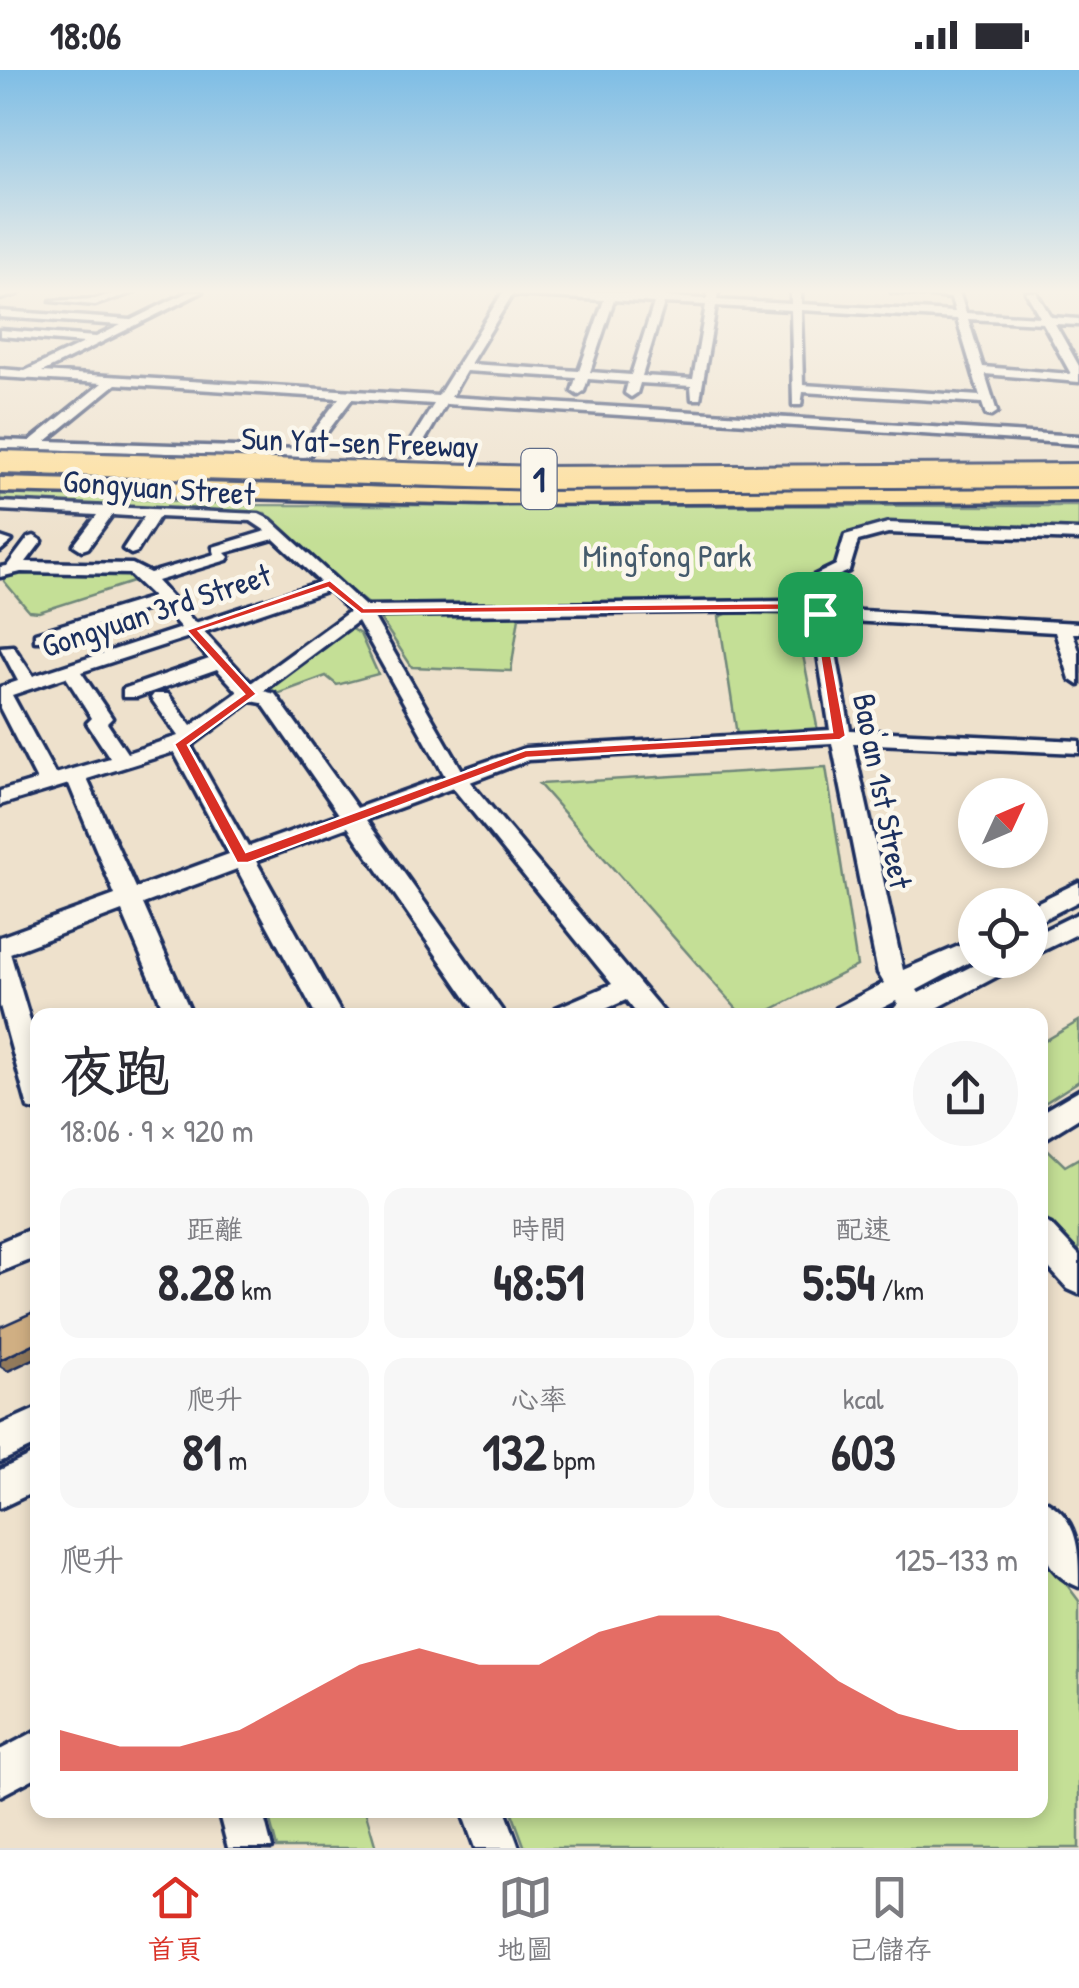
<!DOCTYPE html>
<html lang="zh-TW">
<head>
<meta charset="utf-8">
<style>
	:root { --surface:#fff; --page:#f7f7f7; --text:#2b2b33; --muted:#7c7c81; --line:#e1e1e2; --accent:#d93025 }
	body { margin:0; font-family:"Patrick Hand","LXGW WenKai TC",sans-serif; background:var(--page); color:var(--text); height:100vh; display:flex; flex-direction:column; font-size:38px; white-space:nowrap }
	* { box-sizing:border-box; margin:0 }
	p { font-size:32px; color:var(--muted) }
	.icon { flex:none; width:55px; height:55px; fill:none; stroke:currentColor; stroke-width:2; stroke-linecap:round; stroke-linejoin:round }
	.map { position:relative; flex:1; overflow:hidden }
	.details { position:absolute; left:30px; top:938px; width:1018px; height:810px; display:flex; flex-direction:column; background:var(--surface); border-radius:20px; box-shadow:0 5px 15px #0003 }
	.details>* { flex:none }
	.needle { width:65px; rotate:46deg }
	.fabs { position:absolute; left:958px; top:708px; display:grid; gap:20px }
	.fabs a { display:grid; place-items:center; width:90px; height:90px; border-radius:50%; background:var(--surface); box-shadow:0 5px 15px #0003; font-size:50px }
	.pin { position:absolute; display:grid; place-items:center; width:85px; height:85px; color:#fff; margin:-42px; border-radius:20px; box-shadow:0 5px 15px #0006 }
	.round { display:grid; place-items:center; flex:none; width:105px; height:105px; border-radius:52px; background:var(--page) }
	.summary { display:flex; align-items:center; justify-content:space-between; height:170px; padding:0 30px }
	h1 { font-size:55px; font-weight:700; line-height:75px }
	.figures { display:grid; grid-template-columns:repeat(3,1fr); gap:15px; height:170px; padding:10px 30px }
	.figures div { display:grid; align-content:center; border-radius:20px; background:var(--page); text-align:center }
	.figures b { font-size:50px; font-weight:700 }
	.figures small { font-size:28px; font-weight:400 }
	.figures p { font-size:28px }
	.chart { height:280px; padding:20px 30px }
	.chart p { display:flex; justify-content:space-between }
	.chart svg { width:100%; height:180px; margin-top:10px; fill:var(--accent); opacity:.7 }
	.status { display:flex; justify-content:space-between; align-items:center; height:70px; padding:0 50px; background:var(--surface); direction:ltr }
	.status svg { height:28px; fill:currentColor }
	.dock { display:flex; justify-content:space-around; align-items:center; height:140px; border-top:2px solid var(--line); background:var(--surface); font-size:28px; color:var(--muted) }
	.dock a { display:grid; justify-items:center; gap:5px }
	.dock .on { color:var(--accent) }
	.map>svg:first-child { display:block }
	.green { fill:#c4df96; stroke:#70877a; stroke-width:2.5 }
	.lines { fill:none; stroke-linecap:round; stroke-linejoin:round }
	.minor-casing { stroke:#1b2f5e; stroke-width:7 }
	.highway-casing { stroke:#1b2f5e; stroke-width:7 }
	.minor { fill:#fbf7ec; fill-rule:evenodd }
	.highway { fill:#fedd96; fill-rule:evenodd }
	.highway-bridge-casing { stroke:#1b2f5e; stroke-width:28; stroke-linecap:butt }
	.highway-bridge { stroke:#fedd96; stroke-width:22 }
	.shaded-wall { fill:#927a5c; stroke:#1b2f5e; stroke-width:2.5 }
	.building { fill:#d0af83; stroke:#1b2f5e; stroke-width:2.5 }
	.route { fill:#d93025; stroke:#fff; stroke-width:2.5; fill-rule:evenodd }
	.labels { text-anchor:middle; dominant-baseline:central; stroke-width:9; stroke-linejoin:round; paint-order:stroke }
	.far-street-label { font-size:32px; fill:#1b2f5e; stroke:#fbf7ec }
	.far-park-label { font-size:32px; fill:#455b6c; stroke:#fbf7ec }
	.shield { fill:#fbf7ec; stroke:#5e6b89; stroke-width:2.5 }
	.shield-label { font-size:35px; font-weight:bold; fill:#1b2f5e }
</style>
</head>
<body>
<div class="status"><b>18:06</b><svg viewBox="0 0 49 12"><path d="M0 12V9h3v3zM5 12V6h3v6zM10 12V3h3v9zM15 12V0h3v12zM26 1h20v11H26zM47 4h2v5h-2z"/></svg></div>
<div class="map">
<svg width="1079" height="1778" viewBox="0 0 1079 1778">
	<rect width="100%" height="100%" fill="#eee1cc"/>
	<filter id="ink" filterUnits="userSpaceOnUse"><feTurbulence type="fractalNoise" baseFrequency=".01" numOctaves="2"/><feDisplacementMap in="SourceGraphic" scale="20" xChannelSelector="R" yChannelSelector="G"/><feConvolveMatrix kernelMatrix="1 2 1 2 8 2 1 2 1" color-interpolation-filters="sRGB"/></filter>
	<g filter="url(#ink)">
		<g class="green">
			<polygon points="0,422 254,435 1079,436 1079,462 874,458 848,468 838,494 797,513 806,534 369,535 325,501 265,443 0,433"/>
			<polygon points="21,501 126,503 139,510 39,542 29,541 4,511 7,505"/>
			<polygon points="387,542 509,543 519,547 511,601 412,597 381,550"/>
			<polygon points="728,543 788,545 796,550 818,661 737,665 719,547"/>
			<polygon points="348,557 360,564 378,604 337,615 326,606 277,624 270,617"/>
			<polygon points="826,697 857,896 761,945 742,945 539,714"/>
			<polygon points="1079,951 1079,1011 1040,1036 1040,974"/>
			<polygon points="1040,1072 1065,1096 1079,1088 1079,1188 1040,1146"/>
			<polygon points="1040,1479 1079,1531 1079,1778 525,1778 511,1740 1040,1740"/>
			<polygon points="267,1740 365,1740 376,1778 277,1778"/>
		</g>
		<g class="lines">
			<defs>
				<g id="minor">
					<polygon points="19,222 18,224 0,229 0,223"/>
					<polygon points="118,222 135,222 95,235 51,231 95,229"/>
					<path d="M188 222H202L42 302 438 326 503 222H617L655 226 657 222H667L666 227 707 229 708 222H718L717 230 791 234V222H801V234L955 242 951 228 892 222H959L966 243 1040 247 1026 222H1036L1051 247 1079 249V255L1055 254 1079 296V312L985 304 997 342 991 346 986 345 982 333 803 322 801 335H793L791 240 716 236 700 329H692L691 316 640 313 637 323 631 327 625 323 628 312 588 309 584 321 578 325 572 321 576 308 466 301 451 327 1079 366V374L446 334 418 382 411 386 404 382 434 334 352 329 309 386 304 387 0 378V370L30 371 102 313 0 307V299L25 301 84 273 0 266V260L96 267 121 255 0 247V241L131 250ZM512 225 604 230 579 301 470 294ZM614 230 654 233 631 305 590 302ZM664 233 706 235 693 309 642 306ZM801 240 957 249 980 326 803 315ZM968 249 1043 253 1071 304 983 297ZM116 314 339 328 300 379 46 371Z"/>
					<path d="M0 432 259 444 271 450 365 536 783 531 807 536 797 514 836 495 845 465 888 453 1079 460V470L888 463 858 471 849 501 814 516 826 539 1079 553V563H1073L1079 581V615L1070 609 1055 562 830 550 850 660 1079 671V683L853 673 903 900 975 869V889L917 920 919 923 984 890H1019L1015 897 924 945H888L898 934 896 931 869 945H832L836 938 884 913 878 903 832 673 528 690 470 712 666 945H638L626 930 592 945H552L556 938 612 914 453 718 366 750 505 945H478L348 757 256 791 342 945H316L237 799 143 834 192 945H166L122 841 10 883 38 977V1041L28 1038 0 936V867L115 825 69 714 0 735V721L37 710 0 638V617L18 611 0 577 13 576 33 606 181 558 161 535 47 571H35V563L153 527 129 504 21 502 0 507V497L7 496 28 468 34 466 42 471 26 492 132 494 150 503 215 484 213 477 266 461 251 451 159 447 137 482 131 484 123 479 144 447 112 445 88 478 82 480 74 475 97 445 0 440ZM274 469 320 512 195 553 157 511 227 490 229 487 225 483ZM329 520 350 541 251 613 204 562ZM783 541 812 547 830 660 525 678 462 700 373 546ZM358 551 445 706 357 738 275 624 264 621ZM189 567 209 589 123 619V627H137L217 599 238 622 191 656 168 624H154L151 628 178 666 127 683 107 653 112 648 81 602ZM66 607 92 648 87 653 110 688 55 704 12 625ZM251 631 262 633 339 744 248 777 191 676ZM174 682 229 784 136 818 87 709Z"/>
					<polygon points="0,467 12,471 0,481"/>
					<polygon points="1079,812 1079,831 1030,856 1030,836"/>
					<polygon points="1079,843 1079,863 1030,887 1030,867"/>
					<polygon points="1079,1020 1079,1048 1040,1072 1040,1043"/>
					<polygon points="1040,1150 1051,1155 1079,1185 1079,1224 1068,1219 1040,1188"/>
					<polygon points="38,1156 38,1187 0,1202 0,1172"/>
					<polygon points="38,1338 38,1374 0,1392 0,1355"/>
					<polygon points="38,1382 38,1420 0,1438 0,1400"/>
					<path d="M1040 1428C1079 1446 1079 1479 1079 1517 1037 1500 1040 1466 1040 1428Z"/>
					<polygon points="38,1660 38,1706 0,1726 0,1680"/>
					<polygon points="218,1740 262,1740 272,1778 228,1778"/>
					<polygon points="461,1740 505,1740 519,1778 475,1778"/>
				</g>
				<polygon id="highway" points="0,408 482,420 1079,417 1079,431 482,434 0,422"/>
			</defs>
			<use href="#minor" class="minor-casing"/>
			<use href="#highway" class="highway-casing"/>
			<use href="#minor" class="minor"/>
			<use href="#highway" class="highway"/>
			<defs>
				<polyline id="highway-bridge" points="0,392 540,408 1079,405"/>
			</defs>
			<use href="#highway-bridge" class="highway-bridge-casing"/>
			<use href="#highway-bridge" class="highway-bridge"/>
		</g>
		<polygon class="shaded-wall" points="38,1272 38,1287 8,1301 0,1296 0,1290"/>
		<polygon class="building" points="38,1240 38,1272 0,1290 0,1257"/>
	</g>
	<linearGradient id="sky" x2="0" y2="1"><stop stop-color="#7ebde5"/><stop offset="0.47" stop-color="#f7f2e8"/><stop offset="1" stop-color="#f7f2e8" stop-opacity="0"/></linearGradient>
	<rect width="1079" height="471" fill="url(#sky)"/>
	<path class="route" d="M330 510 364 538 783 533 823 541 846 666 840 670 527 688 248 793H237L174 674 244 624 186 560ZM328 518 361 544 783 540 814 546 832 662 525 680 246 782 188 675 257 624 199 561Z"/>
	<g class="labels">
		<g class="far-street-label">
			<text transform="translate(360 372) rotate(2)">Sun Yat-sen Freeway</text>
			<text transform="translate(159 417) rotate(4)">Gongyuan Street</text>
			<text transform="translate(156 540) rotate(-18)">Gongyuan 3rd Street</text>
			<text transform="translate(883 721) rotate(79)">Bao'an 1st Street</text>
		</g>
		<g class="far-park-label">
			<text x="667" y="485">Mingfong Park</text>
		</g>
		<rect class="shield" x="521.5" y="379" width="35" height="60" rx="8"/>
		<g class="shield-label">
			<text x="539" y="409">1</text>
		</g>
	</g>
</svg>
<div class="fabs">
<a><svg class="needle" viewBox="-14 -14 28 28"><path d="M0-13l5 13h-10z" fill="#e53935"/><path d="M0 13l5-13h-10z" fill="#7c7c81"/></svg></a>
<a><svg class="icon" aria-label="locate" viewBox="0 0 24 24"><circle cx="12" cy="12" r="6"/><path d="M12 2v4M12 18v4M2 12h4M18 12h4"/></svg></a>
</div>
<div class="pin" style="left:820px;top:544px;background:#1e9e55"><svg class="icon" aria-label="arrive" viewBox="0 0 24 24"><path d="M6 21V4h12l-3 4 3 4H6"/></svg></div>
<section class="details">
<div class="summary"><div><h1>夜跑</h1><p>18:06 · 9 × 920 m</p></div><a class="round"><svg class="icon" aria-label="share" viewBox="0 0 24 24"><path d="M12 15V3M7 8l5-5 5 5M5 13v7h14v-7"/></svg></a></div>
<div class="figures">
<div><p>距離</p><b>8.28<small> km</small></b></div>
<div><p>時間</p><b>48:51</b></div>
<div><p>配速</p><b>5:54<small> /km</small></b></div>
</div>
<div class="figures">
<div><p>爬升</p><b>81<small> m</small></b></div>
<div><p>心率</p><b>132<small> bpm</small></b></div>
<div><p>kcal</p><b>603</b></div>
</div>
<div class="chart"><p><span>爬升</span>125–133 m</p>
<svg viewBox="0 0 160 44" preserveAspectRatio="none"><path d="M0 44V34L10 38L20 38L30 34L40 26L50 18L60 14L70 18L80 18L90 10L100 6L110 6L120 10L130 22L140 30L150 34L160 34V44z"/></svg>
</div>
</section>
</div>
<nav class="dock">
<a class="on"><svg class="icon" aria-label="home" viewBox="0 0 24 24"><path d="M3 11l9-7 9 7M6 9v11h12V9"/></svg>首頁</a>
<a><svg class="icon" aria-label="map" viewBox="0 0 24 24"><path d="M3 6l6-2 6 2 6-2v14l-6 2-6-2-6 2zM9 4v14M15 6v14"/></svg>地圖</a>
<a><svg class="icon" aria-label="saved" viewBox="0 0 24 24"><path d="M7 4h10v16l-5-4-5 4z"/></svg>已儲存</a>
</nav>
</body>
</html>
